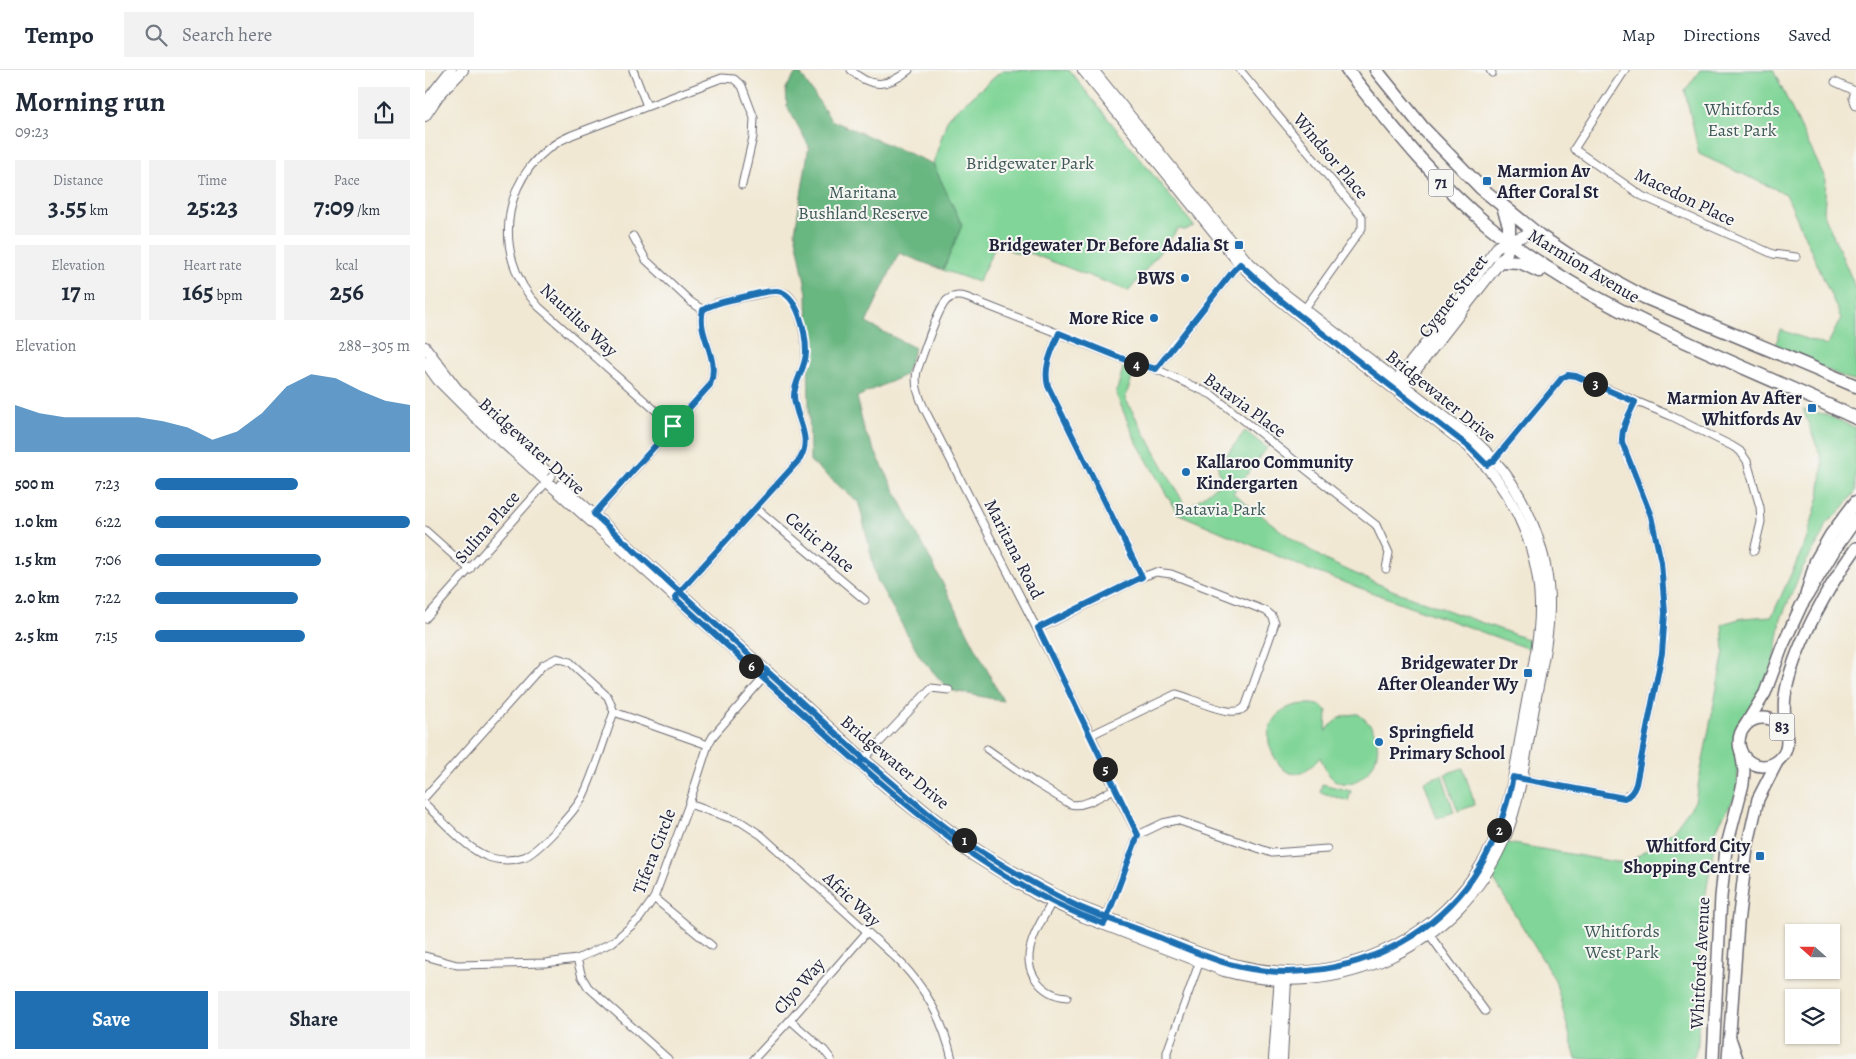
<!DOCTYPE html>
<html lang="en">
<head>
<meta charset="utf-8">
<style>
	:root { --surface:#fff; --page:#f2f2f3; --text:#1f2937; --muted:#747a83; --line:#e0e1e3; --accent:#1f6fb2 }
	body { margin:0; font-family:Alegreya,serif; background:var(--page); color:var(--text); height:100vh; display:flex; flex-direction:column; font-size:19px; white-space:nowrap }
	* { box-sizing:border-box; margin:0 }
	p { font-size:16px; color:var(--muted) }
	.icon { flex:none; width:28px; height:28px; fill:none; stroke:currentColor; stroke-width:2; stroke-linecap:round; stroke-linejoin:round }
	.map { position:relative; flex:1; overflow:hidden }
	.drawer { display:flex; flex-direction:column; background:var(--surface); width:425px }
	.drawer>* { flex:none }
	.needle { width:32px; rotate:291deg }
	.fabs { position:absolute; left:1360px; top:854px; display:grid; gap:10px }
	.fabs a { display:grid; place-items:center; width:55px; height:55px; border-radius:0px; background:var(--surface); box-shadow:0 1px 4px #0004; font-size:25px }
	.pin { position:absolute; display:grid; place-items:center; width:42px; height:42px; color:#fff; margin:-21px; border-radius:10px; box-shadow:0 2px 8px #0006 }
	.km { position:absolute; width:25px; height:25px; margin:-12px; border-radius:50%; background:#222; color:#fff; font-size:14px; line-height:25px; text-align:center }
	.round { display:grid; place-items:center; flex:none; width:52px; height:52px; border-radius:0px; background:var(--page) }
	.headline { display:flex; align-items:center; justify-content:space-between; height:85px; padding:0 15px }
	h1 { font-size:28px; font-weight:600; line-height:38px }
	.stats { display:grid; grid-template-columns:repeat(3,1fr); gap:8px; height:85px; padding:5px 15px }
	.stats div { display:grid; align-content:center; border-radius:0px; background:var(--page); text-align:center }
	.stats b { font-size:25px; font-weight:600 }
	.stats small { font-size:14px; font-weight:400 }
	.stats p { font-size:14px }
	.chart { height:140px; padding:10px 15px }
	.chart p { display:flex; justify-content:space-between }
	.chart svg { width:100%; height:90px; margin-top:5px; fill:var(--accent); opacity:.7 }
	.button { display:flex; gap:10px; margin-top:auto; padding:10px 15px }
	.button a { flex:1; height:58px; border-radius:0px; background:var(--accent); color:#fff; font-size:20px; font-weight:600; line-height:58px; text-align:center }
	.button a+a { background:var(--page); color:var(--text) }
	ul { padding:0 15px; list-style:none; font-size:16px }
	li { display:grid; grid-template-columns:80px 60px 1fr; align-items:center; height:38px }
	li i { height:12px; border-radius:6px; background:var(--accent) }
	header { display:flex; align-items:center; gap:30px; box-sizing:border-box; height:70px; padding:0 25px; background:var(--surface); border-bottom:1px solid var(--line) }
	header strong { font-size:24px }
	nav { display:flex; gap:28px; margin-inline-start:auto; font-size:18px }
	.search { width:350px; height:45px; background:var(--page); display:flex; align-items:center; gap:12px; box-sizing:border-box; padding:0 18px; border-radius:0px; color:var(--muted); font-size:19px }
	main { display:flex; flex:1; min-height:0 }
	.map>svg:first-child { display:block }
	.green { fill:#81d598; stroke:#527c6a }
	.forest { fill:#68b680; stroke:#456c5e }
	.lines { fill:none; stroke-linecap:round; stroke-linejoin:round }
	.street-casing { stroke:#6a6770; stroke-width:9 }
	.secondary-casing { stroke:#6a6770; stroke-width:12 }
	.primary-casing { stroke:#6a6770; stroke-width:14 }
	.highway-casing { stroke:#6a6770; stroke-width:15 }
	.street { stroke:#fff; stroke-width:7 }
	.secondary { stroke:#fff; stroke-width:10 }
	.primary { stroke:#fff; stroke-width:11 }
	.highway { stroke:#fff; stroke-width:12 }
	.route-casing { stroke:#fff; stroke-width:10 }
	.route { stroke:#1f6fb2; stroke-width:6 }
	.poi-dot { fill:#1f6fb2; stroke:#f6f6f2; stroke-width:2 }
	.labels { text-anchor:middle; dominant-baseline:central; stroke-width:4; stroke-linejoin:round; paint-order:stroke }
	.shield { fill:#f6f6f2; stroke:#626272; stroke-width:1 }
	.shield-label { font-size:16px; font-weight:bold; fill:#22223b }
	.park-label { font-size:18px; fill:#3e5857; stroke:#f6f6f2 }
	.street-label { font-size:18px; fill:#22223b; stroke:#f6f6f2 }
	.poi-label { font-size:18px; font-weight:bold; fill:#22223b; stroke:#f6f6f2; text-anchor:end }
</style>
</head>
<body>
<header>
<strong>Tempo</strong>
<div class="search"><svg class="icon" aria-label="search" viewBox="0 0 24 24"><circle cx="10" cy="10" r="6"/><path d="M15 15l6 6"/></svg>Search here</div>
<nav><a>Map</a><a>Directions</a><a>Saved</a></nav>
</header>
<main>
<section class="drawer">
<div class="headline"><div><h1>Morning run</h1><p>09:23</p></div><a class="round"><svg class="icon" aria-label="share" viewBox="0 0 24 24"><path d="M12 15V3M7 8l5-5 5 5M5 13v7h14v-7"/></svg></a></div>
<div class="stats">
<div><p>Distance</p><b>3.55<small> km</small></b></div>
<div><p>Time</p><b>25:23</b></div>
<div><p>Pace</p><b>7:09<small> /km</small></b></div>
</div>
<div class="stats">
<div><p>Elevation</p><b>17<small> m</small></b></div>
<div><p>Heart rate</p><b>165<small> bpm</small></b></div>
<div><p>kcal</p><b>256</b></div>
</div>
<div class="chart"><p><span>Elevation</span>288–305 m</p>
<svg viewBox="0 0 160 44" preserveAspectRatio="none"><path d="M0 44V21L10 25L20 27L30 27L40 27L50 27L60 29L70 32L80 38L90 34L100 25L110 12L120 6L130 8L140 14L150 19L160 21V44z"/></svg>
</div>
<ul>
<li><b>500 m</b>7:23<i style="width:56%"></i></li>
<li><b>1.0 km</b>6:22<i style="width:100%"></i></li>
<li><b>1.5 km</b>7:06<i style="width:65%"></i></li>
<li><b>2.0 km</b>7:22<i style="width:56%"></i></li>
<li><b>2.5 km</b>7:15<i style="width:59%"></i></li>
</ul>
<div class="button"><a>Save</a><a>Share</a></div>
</section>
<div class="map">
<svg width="1431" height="989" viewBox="0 0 1431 989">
	<rect width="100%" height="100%" fill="#f6f6f2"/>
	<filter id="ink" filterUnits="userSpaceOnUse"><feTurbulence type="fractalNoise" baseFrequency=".02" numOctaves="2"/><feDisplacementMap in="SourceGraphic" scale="10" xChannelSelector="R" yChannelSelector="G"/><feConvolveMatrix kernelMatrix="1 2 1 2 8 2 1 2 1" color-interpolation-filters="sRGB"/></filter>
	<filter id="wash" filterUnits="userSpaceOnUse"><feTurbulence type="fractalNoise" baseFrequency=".0096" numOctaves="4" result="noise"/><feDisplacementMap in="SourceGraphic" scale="20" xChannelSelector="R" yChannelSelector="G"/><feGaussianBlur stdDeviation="1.12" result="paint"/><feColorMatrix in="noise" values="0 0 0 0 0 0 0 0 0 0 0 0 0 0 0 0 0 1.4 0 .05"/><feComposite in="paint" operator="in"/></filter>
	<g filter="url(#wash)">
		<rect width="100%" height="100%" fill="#f1e8d3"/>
		<g class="green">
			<polygon points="578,0 644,0 769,156 760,160 753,159 704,221 602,182 595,184 571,175 553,212 518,200 537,155 508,94 523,47"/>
			<polygon points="1275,0 1348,0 1401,110 1399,144 1431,219 1431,312 1349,278 1356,260 1402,276 1416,248 1361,124 1274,84 1260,21"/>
			<polygon points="700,290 712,294 700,328 762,439 795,413 793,396 820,361 842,378 808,423 859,463 902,491 967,520 1110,572 1104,579 885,500 752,443 710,369 691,324"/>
			<polygon points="1378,339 1399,344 1431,358 1431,421 1414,443 1401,453 1397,465 1377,499 1356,549 1348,602 1333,632 1311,661 1309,679 1313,696 1312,723 1292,758 1275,859 1273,974 1269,987 1266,989 1151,989 1130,910 1063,800 1077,772 1202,794 1248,761 1270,731 1299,582 1297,554 1317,548 1347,546 1381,471 1394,426 1398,393"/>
			<path d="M888 634 897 636 902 641 901 662C908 650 918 644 933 644 980 676 931 732 906 707 901 702 898 693 895 687 889 695 875 708 863 702 856 699 851 690 848 684 838 665 845 645 865 637 872 634 881 634 888 634Z"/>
			<polygon points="1038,698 1050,735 1033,741 1020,704"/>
			<polygon points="1017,705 1029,742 1012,748 999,711"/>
			<polygon points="897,714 926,721 923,731 895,722"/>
		</g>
		<polygon class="forest" points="373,0 406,50 508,94 537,155 518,200 474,183 441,253 490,278 480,305 432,327 439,360 578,631 524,620 495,587 452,510 434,433 385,391 382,223 370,162 384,76 362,36 361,18"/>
	</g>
	<g filter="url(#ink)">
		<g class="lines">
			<defs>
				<g id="street">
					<polyline points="208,0 222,36"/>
					<path d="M426 0C446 19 463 17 484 0"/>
					<polyline points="815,0 937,147 937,158 878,241"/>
					<polyline points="1065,0 1067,3"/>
					<polyline points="1200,0 1149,79 1217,126 1348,184 1371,187"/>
					<polyline points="1410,12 1430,21 1428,28 1431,36"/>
					<polyline points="208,166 221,190 266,232 278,240"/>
					<path d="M634 263C627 281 618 297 623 316L717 507 731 502 746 504 841 541 847 546 850 553 821 635C813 653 766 627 751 624L666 665"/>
					<polyline points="731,299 808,201 817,193"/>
					<path d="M248 356 114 237C63 184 77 94 147 65L297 8 309 9 317 16 329 48 328 67 317 115"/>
					<polyline points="1067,392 1137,308 1143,305 1151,306 1246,346 1307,376 1315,381 1322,391 1335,437 1336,452 1329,481"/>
					<polyline points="331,438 440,530"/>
					<path d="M166 448 285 315C296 287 271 265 278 240L292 233 348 221C354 221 361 222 365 227 375 238 383 275 380 289 378 302 369 313 369 326 370 349 388 366 375 389L252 525"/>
					<polyline points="0,460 45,500"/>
					<polyline points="0,549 127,406"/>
					<polyline points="613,559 717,507"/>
					<path d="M562 679 609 712 645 734C659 738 677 725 689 719"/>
					<polyline points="436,692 506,618 524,620"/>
					<path d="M1093 708 1199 728 1207 722 1211 714 1237 583 1240 543 1236 491 1226 446 1197 372C1196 358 1204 345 1210 332"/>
					<polyline points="0,727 118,595 132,588 145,592 183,627 189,642 283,675"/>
					<path d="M0 734C16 749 42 779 61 786 72 791 87 791 99 787 113 782 152 739 159 724 171 698 179 669 189 642"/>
					<path d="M264 734 316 752 336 765 471 888C500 916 518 950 527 989"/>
					<polyline points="713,765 738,753 752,750 847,783 902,779"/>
					<polyline points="229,828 287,876"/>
					<path d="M628 830C621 844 610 859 606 875 598 901 616 925 642 927"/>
					<path d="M680 851 713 765 689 719 666 665 499 338C494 326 489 315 492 301 498 285 511 242 521 231 527 225 536 225 543 228L706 292 731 299 787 325 951 455 964 483 961 499"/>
					<polyline points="1001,860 1060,941"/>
					<polyline points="0,886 32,895 120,893 152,889 188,872 214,849 229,828 264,734 283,675 288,666 341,605"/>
					<polyline points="152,889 157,907 163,917 243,989"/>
					<polyline points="365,950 399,980 406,989"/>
					<polyline points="329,989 365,950 442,862"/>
					<polyline points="742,989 742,982 776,888"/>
				</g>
				<g id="secondary">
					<polyline points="0,33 26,0"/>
					<polyline points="0,46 14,25 38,0"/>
					<polyline points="0,277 32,319 120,400"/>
					<path d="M0 292 13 310 49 346 470 725 544 783 614 826 659 847 799 901C913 933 1036 876 1081 765 1094 732 1101 684 1107 649 1113 612 1123 575 1124 538 1125 487 1103 428 1069 390 1062 382 1054 375 1047 368L849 216 820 189 668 0"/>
					<polyline points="969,313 1017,253 1073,176 1103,164 1115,166"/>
					<polyline points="976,319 1082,183 1084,171"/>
					<path d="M136 415 439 689C476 720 512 754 553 780 585 801 619 819 653 836 681 847 710 858 738 869 789 889 839 909 895 900 984 885 1050 831 1079 746 1089 715 1093 680 1099 648 1104 619 1111 589 1114 559 1121 489 1092 425 1043 376L874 245 842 219 815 194 658 0"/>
					<polyline points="849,989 855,905"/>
					<polyline points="857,989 861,910 860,905"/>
				</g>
				<g id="primary">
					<circle cx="1338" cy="672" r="24"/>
					<polyline points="1318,659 1340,623 1357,577 1376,536 1410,479 1431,449"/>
					<path d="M1361 665C1360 652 1358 639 1360 626 1367 580 1404 515 1431 478"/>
					<polyline points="1306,971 1312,989"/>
					<polyline points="1288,989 1296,827 1301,779 1318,714 1319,701 1316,681"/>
					<polyline points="1303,989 1313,853 1322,778 1333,729 1352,692"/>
				</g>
				<g id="highway">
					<path d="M922 0C966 55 1009 111 1064 156 1172 244 1307 289 1431 348"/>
					<polyline points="951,0 998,58 1056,118 1115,166 1151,190 1219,227 1431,316"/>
					<polyline points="1078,137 1084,155 1084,171"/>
					<polyline points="1075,191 1095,192 1114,201"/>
					<polyline points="1381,527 1391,491 1406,465 1431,432"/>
				</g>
			</defs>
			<use href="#street" class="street-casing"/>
			<use href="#secondary" class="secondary-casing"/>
			<use href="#primary" class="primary-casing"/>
			<use href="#highway" class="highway-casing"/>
			<use href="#street" class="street"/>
			<use href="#secondary" class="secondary"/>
			<use href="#primary" class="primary"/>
			<use href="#highway" class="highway"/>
		</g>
	</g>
	<g class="lines" filter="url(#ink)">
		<defs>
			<path id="route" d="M248 356 169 444C227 497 285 549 343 602L338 608 434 694 439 689C476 720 512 754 553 780 585 800 618 820 652 836 676 847 703 855 728 865 753 875 778 886 804 894 865 911 933 900 987 866 1046 828 1074 775 1088 707L1199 728C1206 726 1209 720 1211 714L1237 583 1240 543 1236 492 1226 446 1197 372C1196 358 1204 345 1210 332L1151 306 1143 305 1137 308 1069 390 1062 395 1043 376 874 245 842 219 815 194 808 201 731 299 706 292 634 263C627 281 618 297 623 316L717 507 613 558 713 765 682 848 679 854C585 820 508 759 434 694L439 689 343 602 338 608 250 528 258 518 375 389C388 366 370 349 369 326 369 311 381 298 381 282 381 264 373 223 352 221 341 220 328 225 318 227 304 231 290 232 278 240 271 265 296 287 285 315L248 356"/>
		</defs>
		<use href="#route" class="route-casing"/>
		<use href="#route" class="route"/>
	</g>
	<g class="poi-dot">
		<rect x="1057" y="106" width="10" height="10" rx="2.5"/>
		<rect x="809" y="170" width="10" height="10" rx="2.5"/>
		<circle cx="760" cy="208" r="5"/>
		<circle cx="729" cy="248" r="5"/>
		<rect x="1382" y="333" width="10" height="10" rx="2.5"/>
		<circle cx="761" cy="402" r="5"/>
		<rect x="1098" y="598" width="10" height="10" rx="2.5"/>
		<circle cx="954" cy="672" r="5"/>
		<rect x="1330" y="781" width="10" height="10" rx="2.5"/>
	</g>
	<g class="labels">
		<g class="shield">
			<rect x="1003.5" y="99.5" width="25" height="27" rx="4"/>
			<rect x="1344.5" y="643.5" width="25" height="27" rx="4"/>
		</g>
		<g class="shield-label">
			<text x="1016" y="113">71</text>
			<text x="1357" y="657">83</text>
		</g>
		<g class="park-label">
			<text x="1317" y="39">Whitfords<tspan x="1317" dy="21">East Park</tspan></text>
			<text x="605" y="93">Bridgewater Park</text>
			<text x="438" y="122">Maritana<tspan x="438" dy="21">Bushland Reserve</tspan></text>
			<text x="795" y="439">Batavia Park</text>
			<text x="1197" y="861">Whitfords<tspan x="1197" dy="21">West Park</tspan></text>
		</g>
		<g class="street-label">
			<text transform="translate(906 86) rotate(50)">Windsor Place</text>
			<text transform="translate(1260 127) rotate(26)">Macedon Place</text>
			<text transform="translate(1159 196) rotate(31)">Marmion Avenue</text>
			<text transform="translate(1028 226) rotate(-52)">Cygnet Street</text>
			<text transform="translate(154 250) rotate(43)">Nautilus Way</text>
			<text transform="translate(1016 326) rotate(39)">Bridgewater Drive</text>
			<text transform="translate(820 335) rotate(36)">Batavia Place</text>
			<text transform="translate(107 376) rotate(42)">Bridgewater Drive</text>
			<text transform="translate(62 457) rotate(-49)">Sulina Place</text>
			<text transform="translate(395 472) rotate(40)">Celtic Place</text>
			<text transform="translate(589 479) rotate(63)">Maritana Road</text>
			<text transform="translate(470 692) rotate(40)">Bridgewater Drive</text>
			<text transform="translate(229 781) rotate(-69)">Tifera Circle</text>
			<text transform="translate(427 829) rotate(43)">Afric Way</text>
			<text transform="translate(1275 893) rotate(-87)">Whitfords Avenue</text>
			<text transform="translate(374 916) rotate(-49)">Clyo Way</text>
		</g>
		<g class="poi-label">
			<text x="1072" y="101" text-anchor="start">Marmion Av<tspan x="1072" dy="21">After Coral St</tspan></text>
			<text x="804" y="175">Bridgewater Dr Before Adalia St</text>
			<text x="750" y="208">BWS</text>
			<text x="719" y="248">More Rice</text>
			<text x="1377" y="328">Marmion Av After<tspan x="1377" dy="21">Whitfords Av</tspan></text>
			<text x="771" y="392" text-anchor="start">Kallaroo Community<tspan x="771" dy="21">Kindergarten</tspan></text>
			<text x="1093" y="593">Bridgewater Dr<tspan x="1093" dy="21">After Oleander Wy</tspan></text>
			<text x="964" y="662" text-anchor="start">Springfield<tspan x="964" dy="21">Primary School</tspan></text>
			<text x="1325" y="776">Whitford City<tspan x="1325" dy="21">Shopping Centre</tspan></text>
		</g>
	</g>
</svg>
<div class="fabs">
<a><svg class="needle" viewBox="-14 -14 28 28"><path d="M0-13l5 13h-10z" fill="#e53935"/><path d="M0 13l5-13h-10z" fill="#747a83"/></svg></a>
<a><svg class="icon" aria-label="layers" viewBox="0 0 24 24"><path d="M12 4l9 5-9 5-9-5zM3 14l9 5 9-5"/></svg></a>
</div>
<div class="pin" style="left:248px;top:356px;background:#1e9e55"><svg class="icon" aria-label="arrive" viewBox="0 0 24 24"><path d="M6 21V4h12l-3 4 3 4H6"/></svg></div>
<b class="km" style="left:539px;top:770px">1</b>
<b class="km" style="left:1074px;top:760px">2</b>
<b class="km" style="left:1170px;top:314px">3</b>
<b class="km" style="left:711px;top:294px">4</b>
<b class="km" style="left:680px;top:699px">5</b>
<b class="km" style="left:326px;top:596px">6</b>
</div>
</main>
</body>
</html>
